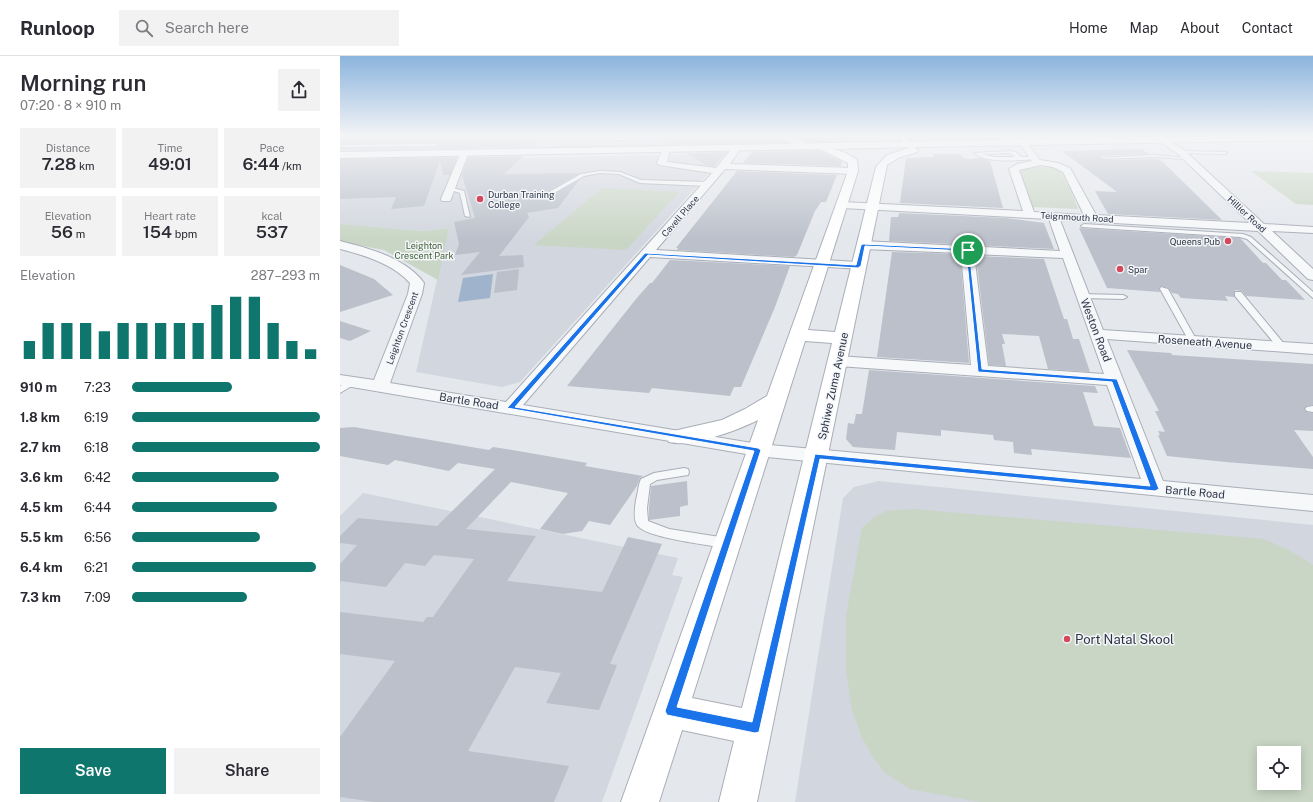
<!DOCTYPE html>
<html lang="en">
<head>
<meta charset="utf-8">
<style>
	:root { --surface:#fff; --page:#f2f2f3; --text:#2b2b33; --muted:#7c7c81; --line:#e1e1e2; --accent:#0f766e }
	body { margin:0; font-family:"Public Sans",sans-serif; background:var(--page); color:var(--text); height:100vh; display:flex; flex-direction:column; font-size:15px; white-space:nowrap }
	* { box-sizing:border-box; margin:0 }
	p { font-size:13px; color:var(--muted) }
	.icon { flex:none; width:22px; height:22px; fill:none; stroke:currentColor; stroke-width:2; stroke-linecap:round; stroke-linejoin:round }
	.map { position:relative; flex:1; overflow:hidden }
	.sheet { display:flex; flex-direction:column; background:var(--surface); width:340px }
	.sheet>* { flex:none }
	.buttons { position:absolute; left:917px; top:690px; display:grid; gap:8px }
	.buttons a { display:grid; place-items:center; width:44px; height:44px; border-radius:0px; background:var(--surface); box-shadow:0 2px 10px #0003; font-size:20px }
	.pin { position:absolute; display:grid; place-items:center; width:34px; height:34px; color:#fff; margin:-17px; border:2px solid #fff; border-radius:50%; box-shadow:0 1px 4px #0007 }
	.round { display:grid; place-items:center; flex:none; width:42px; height:42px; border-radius:0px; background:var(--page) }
	.overview { display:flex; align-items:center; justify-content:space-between; height:68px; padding:0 20px }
	h1 { font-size:22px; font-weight:600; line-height:30px }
	.metrics { display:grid; grid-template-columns:repeat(3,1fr); gap:6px; height:68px; padding:4px 20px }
	.metrics div { display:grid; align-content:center; border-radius:0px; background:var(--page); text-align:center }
	.metrics b { font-size:17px; font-weight:600 }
	.metrics small { font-size:11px; font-weight:400 }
	.metrics p { font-size:11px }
	.chart { height:112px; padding:8px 20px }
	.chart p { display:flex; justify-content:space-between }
	.chart svg { width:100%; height:72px; margin-top:4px; stroke:var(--accent); stroke-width:6 }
	.action { display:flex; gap:8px; margin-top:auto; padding:8px 20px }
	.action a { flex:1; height:46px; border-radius:0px; background:var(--accent); color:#fff; font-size:16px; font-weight:600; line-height:46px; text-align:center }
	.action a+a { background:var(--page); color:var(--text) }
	ul { padding:0 20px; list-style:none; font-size:13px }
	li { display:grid; grid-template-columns:64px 48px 1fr; align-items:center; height:30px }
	li i { height:10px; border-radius:5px; background:var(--accent) }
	header { display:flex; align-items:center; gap:24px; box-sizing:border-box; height:56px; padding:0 20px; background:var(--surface); border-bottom:1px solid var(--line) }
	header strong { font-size:19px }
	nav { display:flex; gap:22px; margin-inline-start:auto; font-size:14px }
	.search { width:280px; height:36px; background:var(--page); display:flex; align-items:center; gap:10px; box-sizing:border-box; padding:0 14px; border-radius:0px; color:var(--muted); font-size:15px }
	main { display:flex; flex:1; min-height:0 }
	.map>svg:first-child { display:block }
	.built { fill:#d2d6de; fill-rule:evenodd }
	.green { fill:#c9d6c5; fill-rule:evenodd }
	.water { fill:#9fb4cc }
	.building { fill:#bbc0ca }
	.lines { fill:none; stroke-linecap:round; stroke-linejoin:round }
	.lane-casing { stroke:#a9aeb7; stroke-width:2 }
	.street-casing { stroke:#a9aeb7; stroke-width:2 }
	.secondary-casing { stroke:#a9aeb7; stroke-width:2 }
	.lane { fill:#f7f8fa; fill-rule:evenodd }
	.street { fill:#f7f8fa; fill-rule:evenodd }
	.secondary { fill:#fff; fill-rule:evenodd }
	.route { fill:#1a73e8; stroke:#fff; fill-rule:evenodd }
	.poi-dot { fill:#d1495b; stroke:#f4f6f9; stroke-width:1.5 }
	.labels { text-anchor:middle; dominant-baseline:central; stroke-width:3; stroke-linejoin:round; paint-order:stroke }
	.far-poi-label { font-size:9px; fill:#2b3445; stroke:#f4f6f9; text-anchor:start }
	.far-street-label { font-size:9px; fill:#2b3445; stroke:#f4f6f9 }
	.far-park-label { font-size:9px; fill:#3f6138; stroke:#f4f6f9 }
	.street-label { font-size:11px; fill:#2b3445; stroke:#f4f6f9 }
	.near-poi-label { font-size:13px; fill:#2b3445; stroke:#f4f6f9; text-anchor:start }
</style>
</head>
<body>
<header>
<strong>Runloop</strong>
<div class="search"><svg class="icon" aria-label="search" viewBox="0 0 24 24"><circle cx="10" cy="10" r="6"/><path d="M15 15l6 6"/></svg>Search here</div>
<nav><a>Home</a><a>Map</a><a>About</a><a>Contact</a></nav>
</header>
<main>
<section class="sheet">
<div class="overview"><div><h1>Morning run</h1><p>07:20 · 8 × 910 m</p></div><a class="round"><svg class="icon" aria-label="share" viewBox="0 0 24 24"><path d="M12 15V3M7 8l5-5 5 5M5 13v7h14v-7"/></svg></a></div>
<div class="metrics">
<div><p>Distance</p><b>7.28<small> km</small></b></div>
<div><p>Time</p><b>49:01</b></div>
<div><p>Pace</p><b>6:44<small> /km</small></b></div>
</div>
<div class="metrics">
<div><p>Elevation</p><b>56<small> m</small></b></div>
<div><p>Heart rate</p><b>154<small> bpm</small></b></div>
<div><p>kcal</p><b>537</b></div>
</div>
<div class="chart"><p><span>Elevation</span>287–293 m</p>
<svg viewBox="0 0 160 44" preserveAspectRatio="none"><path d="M5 44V33M15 44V22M25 44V22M35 44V22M45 44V27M55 44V22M65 44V22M75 44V22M85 44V22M95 44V22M105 44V11M115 44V6M125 44V6M135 44V22M145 44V33M155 44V38"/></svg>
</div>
<ul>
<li><b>910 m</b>7:23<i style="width:53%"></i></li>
<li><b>1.8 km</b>6:19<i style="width:100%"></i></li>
<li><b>2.7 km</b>6:18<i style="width:100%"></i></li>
<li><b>3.6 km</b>6:42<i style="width:78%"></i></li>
<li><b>4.5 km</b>6:44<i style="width:77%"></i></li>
<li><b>5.5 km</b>6:56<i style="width:68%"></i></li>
<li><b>6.4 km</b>6:21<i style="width:98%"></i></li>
<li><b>7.3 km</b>7:09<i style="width:61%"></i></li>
</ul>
<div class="action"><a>Save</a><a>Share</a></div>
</section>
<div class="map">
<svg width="973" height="746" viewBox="0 0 973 746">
	<rect width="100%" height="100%" fill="#e4e7ec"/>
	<g class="built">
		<polygon points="0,79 434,79 426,89 0,95"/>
		<polygon points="378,98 384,100 180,326 162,331 76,316 109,172 84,175 0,168 0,106"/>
		<path d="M539 425 973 469V746H455L503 442 514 431ZM924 697H954V727H924Z"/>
		<polygon points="23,437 338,502 332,519 343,521 262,746 0,746 0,460"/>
	</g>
	<g class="green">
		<polygon points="567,79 657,79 660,82 570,83"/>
		<polygon points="685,111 712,111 719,113 731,135 738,153 693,151 679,113"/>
		<polygon points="911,115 973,117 973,149 956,148"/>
		<polygon points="262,132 339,136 286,194 194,189"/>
		<polygon points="0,168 84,175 109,172 98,224 44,194 0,186"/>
		<path d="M573 453 924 483 949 494 970 507 973 509V746H639L570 733 545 717 533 701 522 682 512 654 506 615V560L522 472 533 462 546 455ZM924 697H954V727H924Z"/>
	</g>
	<polygon class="water" points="153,218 150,242 118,246 123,222"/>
	<g class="building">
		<polygon points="0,79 138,79 136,82 139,83 150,79 205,79 193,91 0,94 0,92 96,92 100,88 98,86 0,88"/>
		<polygon points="316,79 437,79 446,86 419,87 422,82 414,87 332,88"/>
		<polygon points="452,79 512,79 510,85 469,86"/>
		<polygon points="802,93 809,98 760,100 759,102 762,104 818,103 823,106 882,164 768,158 755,135 777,136 722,95"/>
		<polygon points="480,95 502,106 501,110 403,107 412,96"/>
		<polygon points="387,96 374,110 366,109 346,97"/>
		<polygon points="592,98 620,98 625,103 641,102 650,105 663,152 560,147 566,102 594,101"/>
		<polygon points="183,100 164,118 240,117 203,138 204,140 210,141 239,124 218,152 187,157 189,161 159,200 183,199 184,211 121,219 140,196 115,199 119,188 114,166 135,162 122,119 128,101"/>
		<polygon points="117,101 110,119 103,119 100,105 84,150 51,153 56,141 0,143 0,103"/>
		<polygon points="397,115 497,119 486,146 481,146 475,155 457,199 454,201 337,194 338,192 336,192"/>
		<polygon points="559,157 666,162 704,167 714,193 549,185 551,161 558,161"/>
		<polygon points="739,172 900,182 923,207 926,207 942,224 946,224 965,244 906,240 902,235 895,234 894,241 885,240 888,245 841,242 838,238 832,237 828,232 821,230 819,232 820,236 767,232"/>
		<polygon points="552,196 620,198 629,307 537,301"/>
		<polygon points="636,200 704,203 724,263 727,263 733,283 739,283 750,316 708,313 699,280 662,278 665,288 662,288 666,310 649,309"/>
		<polygon points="330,204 450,210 435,251 401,331 394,331 390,340 312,332 309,337 227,330 296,243 310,227 312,227"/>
		<polygon points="0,209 34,223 53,239 0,256"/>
		<polygon points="179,213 177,234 154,237 157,216"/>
		<polygon points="0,265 31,275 10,285 0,282"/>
		<polygon points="787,294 831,297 832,299 973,308 973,349 967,350 964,353 967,356 973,357 973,375 954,374 973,401 973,413 886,406 827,400 818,379 820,379 818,375 825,376 815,355 819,355"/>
		<polygon points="529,314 755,330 758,337 743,336 754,370 780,372 791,402 691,393 692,399 674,397 673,386 654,384 653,379 601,374 601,380 557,376 555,394 513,391 506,383 508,367 514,368 516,358 522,358"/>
		<polygon points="14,371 149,394 153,391 166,393 247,407 245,410 303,420 300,422 297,430 270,469 249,465 242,475 223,478 200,473 228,437 171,426 126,473 196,480 167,525 262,536 288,481 322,488 270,608 277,609 259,654 206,647 221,617 175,611 128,695 229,710 214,746 34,746 0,741 0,681 55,605 0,598 0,556 83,566 87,561 93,561 134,503 94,499 85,510 65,507 46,531 0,525 0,508 17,489 0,487 0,480 18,462 97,470 155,413 118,407 109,415 55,404 48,409 0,400 0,372"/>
		<polygon points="347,425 348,449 340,451 340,460 309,464 309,452 311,430"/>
	</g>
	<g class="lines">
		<defs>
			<g id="lane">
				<polygon points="142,79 149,79 139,82 137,81"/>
				<polygon points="276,82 311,82 313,83 274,84"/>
				<polygon points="98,88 96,90 0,91 0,89"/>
				<path d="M670 95 676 96 681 101H695L697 102 695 103C679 104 647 108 634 97ZM641 98 670 97 675 101H655Z"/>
				<polygon points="840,95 885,96 887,97 885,98 838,97"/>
				<polygon points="813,99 849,102 847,103 813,101 762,103 760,102"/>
				<polygon points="260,115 280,116 301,124 367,126 370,128 367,130 300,127 279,118 260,117 244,120 209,140 204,139 241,118"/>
				<polygon points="108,131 124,135 130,161 125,160 120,137 108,133"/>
				<polygon points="744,168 903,178 911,181 973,236 973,242 907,183 900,181 742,171 741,170"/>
				<polygon points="821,231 828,233 857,285 856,287 853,287 849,285 820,233"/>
				<polygon points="895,236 901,236 945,289 945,293 939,293 895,240"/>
				<polygon points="740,238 783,239 787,241 783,243 743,242 739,240"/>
				<polygon points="12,323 15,324 17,326 15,328 0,337 0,330"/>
				<polygon points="973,350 973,356 967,355 965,353 967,351"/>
				<path d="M344 412 348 413 349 416 348 419 317 424 310 428 307 452 308 465 329 473 386 482 390 484 392 487 390 490 386 492C370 489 305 482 297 469 293 463 295 451 296 444 298 438 298 429 301 423L314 417Z"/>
			</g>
			<g id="street">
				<path d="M438 79H448L477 91 476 93C466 95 445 86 438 79Z"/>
				<polygon points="558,79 566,79 571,89 570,91 564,91"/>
				<polygon points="657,79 666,79 673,87 669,89"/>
				<path d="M809 79H819L843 93 924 168 973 171V177L932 175 973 213V224L968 223 918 175 720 164 763 274 973 288V298L767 283 823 425 973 439V455L418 400 0 329V319L34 324 68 238 70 227C53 208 24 199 0 193V185C28 192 66 202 84 227L82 238 50 327 166 346 372 117 319 109 317 107 323 92 326 91 330 94 327 106 376 112 394 90 397 89 401 92 390 108 513 112 518 115 513 118 385 113 316 194 518 206 524 210 523 213 310 201 183 349 418 388 801 423 767 329 498 310 492 308 490 305 492 302 498 300 631 309 621 197 523 193 517 189 523 185 720 195 709 163 502 152 497 149 502 146 683 155 669 113 677 108 692 105 679 87 680 85H686L700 104 718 107 730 112 756 159 910 167 837 97ZM701 109 713 111 723 116 744 159 694 156 679 114ZM634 198 723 202 764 318 648 310Z"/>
				<polygon points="124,95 128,98 111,143 110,145 102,145 101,143 120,98"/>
			</g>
			<path id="secondary" d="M925 79H973V84L574 91 578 94 577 96 558 102 547 109 417 746H379L394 685 342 674 319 746H281L418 364C398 374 351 392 329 386L326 381 329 376 382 364 405 353 427 340 508 115V107L480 93 0 102V96ZM572 91 547 99 536 111 495 276 468 274 518 115 517 104 506 97 494 93ZM465 285 492 287 402 652 352 642Z"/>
		</defs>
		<use href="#lane" class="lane-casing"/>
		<use href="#street" class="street-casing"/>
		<use href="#secondary" class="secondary-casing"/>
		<use href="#lane" class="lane"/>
		<use href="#street" class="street"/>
		<use href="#secondary" class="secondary"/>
	</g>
	<linearGradient id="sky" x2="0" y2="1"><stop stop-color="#8bb4dd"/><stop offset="0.43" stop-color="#f3f4f6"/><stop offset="1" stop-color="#f3f4f6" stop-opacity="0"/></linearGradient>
	<rect width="973" height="184" fill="url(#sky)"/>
	<path class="route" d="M523 188 629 193 642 313 777 323 819 433 815 435 480 403 419 676 415 677 327 659 325 655 414 395 167 352 305 197 516 209 521 189ZM525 190 626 195 638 316 772 326 810 430 475 398 412 666 337 651 421 394 418 392 175 351 308 199 518 212 521 210Z"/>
	<g class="poi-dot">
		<circle cx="140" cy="143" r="4"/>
		<circle cx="888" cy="185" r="4"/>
		<circle cx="780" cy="213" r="4"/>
		<circle cx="727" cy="583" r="4"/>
	</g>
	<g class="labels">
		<g class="far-poi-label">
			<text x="148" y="138">Durban Training<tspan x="148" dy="10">College</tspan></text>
			<text x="880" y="185" text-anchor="end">Queens Pub</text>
			<text x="788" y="213">Spar</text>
		</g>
		<g class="far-street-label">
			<text transform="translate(907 158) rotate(43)">Hillier Road</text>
			<text transform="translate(340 160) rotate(-49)">Cavell Place</text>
			<text transform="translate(737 161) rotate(3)">Teignmouth Road</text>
			<text transform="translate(62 272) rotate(-70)">Leighton Crescent</text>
		</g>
		<g class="far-park-label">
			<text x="84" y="189">Leighton<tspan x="84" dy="10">Crescent Park</tspan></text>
		</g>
		<g class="street-label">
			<text transform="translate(756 274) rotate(69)">Weston Road</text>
			<text transform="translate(865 286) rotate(4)">Roseneath Avenue</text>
			<text transform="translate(493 330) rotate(-78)">Sphiwe Zuma Avenue</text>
			<text transform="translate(129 345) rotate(9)">Bartle Road</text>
			<text transform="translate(855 436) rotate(5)">Bartle Road</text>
		</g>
		<g class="near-poi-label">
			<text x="735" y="583">Port Natal Skool</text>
		</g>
	</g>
</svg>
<div class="buttons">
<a><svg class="icon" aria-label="locate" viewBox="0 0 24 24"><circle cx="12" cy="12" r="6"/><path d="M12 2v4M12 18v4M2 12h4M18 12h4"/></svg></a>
</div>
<div class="pin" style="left:628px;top:194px;background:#1e9e55"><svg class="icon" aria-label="arrive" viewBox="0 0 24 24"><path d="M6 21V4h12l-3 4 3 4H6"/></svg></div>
</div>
</main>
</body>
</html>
